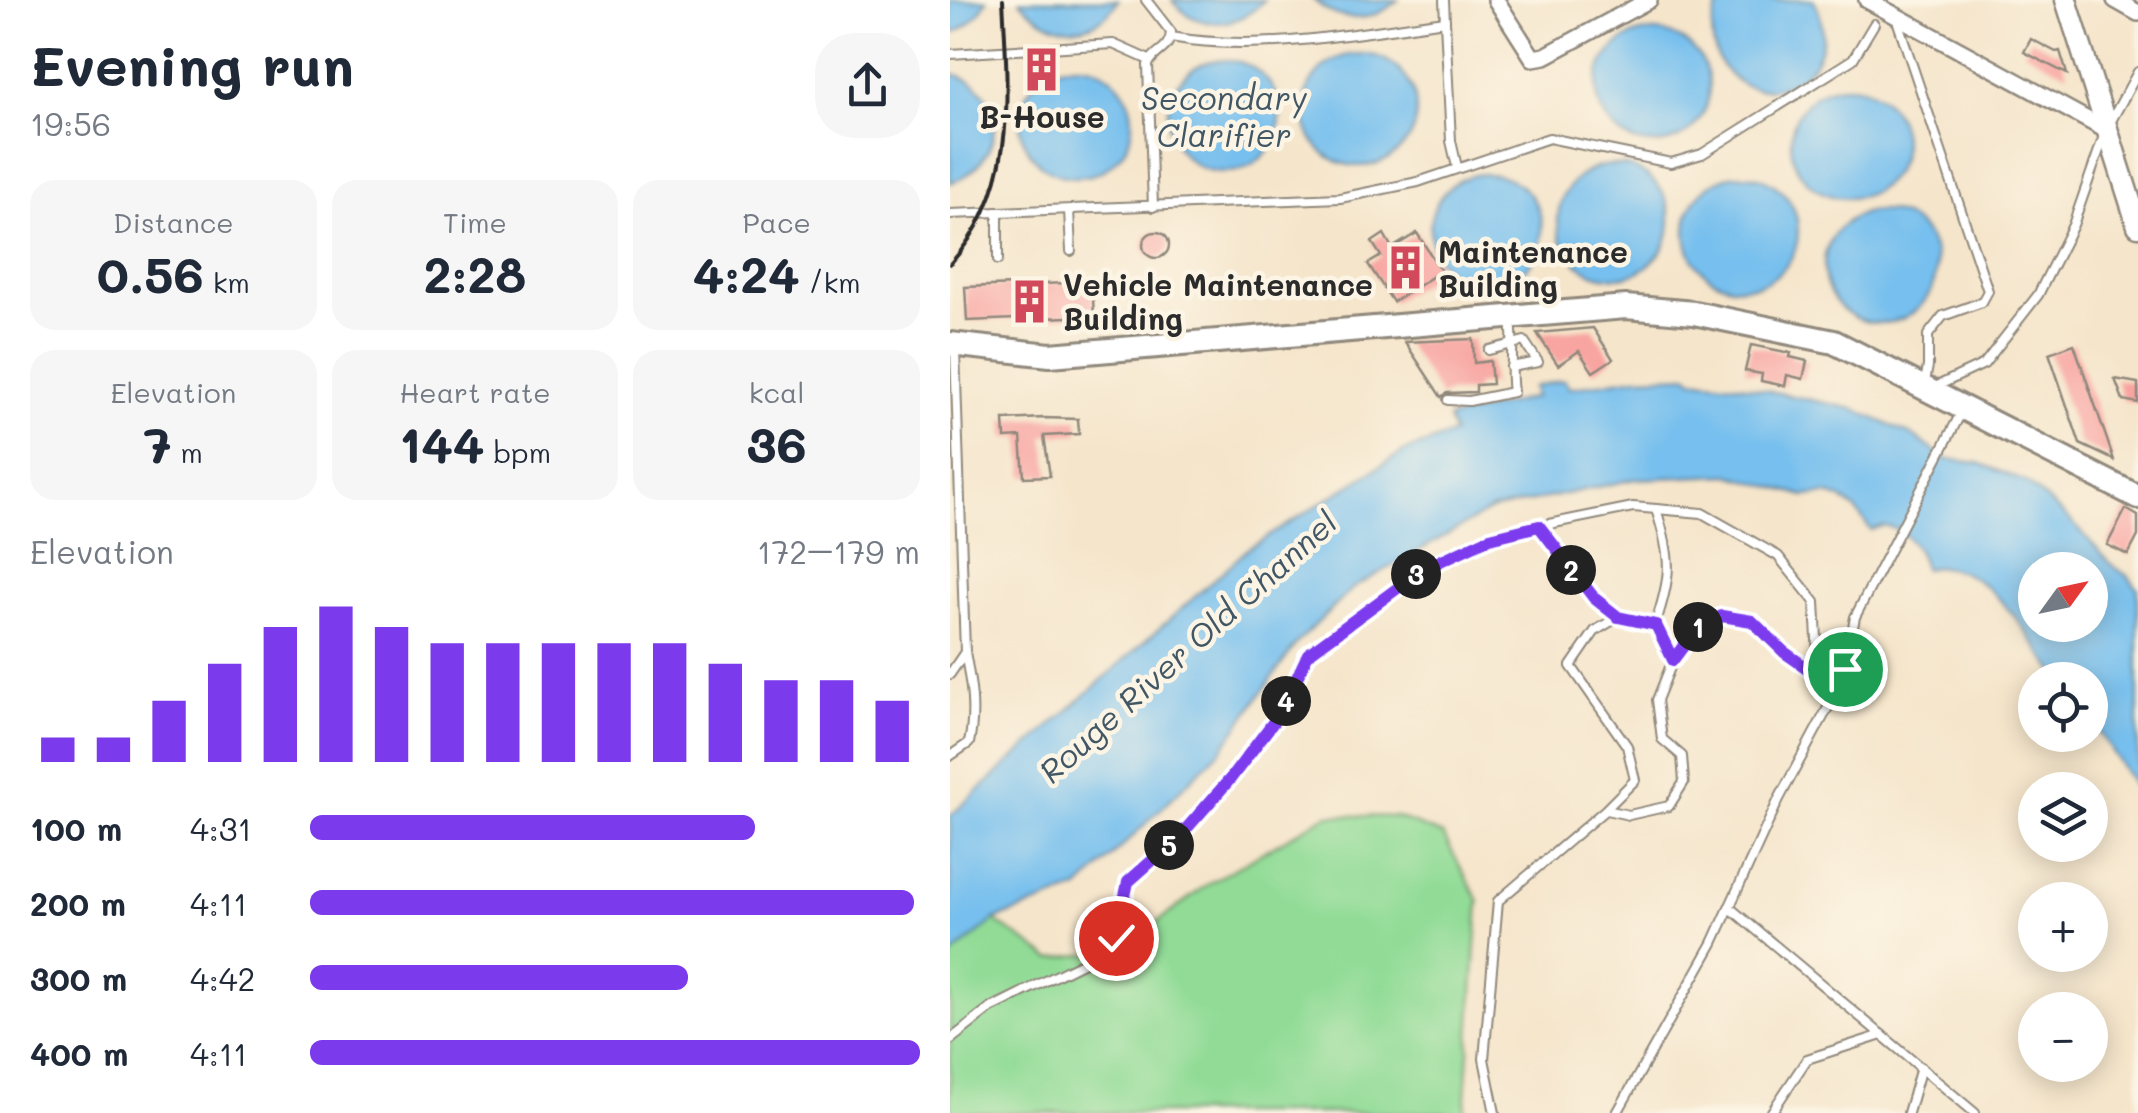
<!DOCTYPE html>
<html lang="en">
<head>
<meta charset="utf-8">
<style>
	:root { --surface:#fff; --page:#f6f6f7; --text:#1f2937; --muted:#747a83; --accent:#7c3aed }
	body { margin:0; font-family:Mali,sans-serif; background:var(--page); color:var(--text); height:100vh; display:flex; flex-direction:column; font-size:38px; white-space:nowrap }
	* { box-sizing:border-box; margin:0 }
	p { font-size:32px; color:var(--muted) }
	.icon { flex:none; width:55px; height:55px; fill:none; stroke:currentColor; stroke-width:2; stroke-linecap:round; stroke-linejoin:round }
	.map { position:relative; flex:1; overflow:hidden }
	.details { display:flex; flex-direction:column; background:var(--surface); width:950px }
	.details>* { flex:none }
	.needle { width:65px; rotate:57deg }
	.controls { position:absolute; left:1068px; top:552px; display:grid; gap:20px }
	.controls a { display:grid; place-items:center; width:90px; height:90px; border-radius:50%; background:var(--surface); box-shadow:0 5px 25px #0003; font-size:50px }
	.pin { position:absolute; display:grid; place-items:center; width:85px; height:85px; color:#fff; margin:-42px; border:5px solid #fff; border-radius:50%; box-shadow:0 2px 10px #0007 }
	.km { position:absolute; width:50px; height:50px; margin:-25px; border-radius:50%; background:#222; color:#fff; font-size:28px; line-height:50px; text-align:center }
	.round { display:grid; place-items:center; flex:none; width:105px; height:105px; border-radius:40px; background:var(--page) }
	.overview { display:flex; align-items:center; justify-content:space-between; height:170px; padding:0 30px }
	h1 { font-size:55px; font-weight:700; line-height:75px }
	.stats { display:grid; grid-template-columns:repeat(3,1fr); gap:15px; height:170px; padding:10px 30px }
	.stats div { display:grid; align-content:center; border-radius:25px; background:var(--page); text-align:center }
	.stats b { font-size:50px; font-weight:700 }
	.stats small { font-size:28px; font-weight:400 }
	.stats p { font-size:28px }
	.chart { height:280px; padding:20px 30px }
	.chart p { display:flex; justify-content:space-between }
	.chart svg { width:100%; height:180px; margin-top:10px; stroke:var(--accent); stroke-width:6 }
	ul { padding:0 30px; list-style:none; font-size:32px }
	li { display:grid; grid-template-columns:160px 120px 1fr; align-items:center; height:75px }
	li i { height:25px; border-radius:12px; background:var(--accent) }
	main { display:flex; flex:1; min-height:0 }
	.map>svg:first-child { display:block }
	.green { fill:#91db96; stroke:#5e8360; stroke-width:2.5 }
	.water { fill:#76bfee; stroke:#50758c; stroke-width:2.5; fill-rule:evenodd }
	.building { fill:#f8a4a1 }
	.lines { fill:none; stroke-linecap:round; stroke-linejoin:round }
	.service-casing { stroke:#90887b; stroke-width:12 }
	.minor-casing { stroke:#90887b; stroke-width:20 }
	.tertiary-casing { stroke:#90887b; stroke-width:25 }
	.secondary-casing { stroke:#90887b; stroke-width:28 }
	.service { stroke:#fff; stroke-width:8 }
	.minor { stroke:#fff; stroke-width:15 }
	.tertiary { stroke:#fff; stroke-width:20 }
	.secondary { stroke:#fff; stroke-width:22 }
	.rail { stroke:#2b2b2b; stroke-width:4 }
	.route-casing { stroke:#fff; stroke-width:20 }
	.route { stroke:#7c3aed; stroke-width:12 }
	.labels { text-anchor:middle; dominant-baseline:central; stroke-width:9; stroke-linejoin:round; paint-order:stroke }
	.poi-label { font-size:30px; font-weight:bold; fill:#2b2b2b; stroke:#fcf5e5; text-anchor:start }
	.water-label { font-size:32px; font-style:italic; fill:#425766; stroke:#fcf5e5 }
</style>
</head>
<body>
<main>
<section class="details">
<div class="overview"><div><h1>Evening run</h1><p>19:56</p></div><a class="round"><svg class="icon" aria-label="share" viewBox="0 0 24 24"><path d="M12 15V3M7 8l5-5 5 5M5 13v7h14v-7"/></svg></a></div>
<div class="stats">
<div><p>Distance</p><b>0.56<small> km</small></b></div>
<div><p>Time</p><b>2:28</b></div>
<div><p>Pace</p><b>4:24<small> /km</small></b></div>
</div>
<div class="stats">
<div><p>Elevation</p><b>7<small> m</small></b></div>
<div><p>Heart rate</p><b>144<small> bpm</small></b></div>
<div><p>kcal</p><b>36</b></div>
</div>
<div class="chart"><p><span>Elevation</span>172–179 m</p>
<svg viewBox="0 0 160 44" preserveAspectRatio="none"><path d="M5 44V38M15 44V38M25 44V29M35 44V20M45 44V11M55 44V6M65 44V11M75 44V15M85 44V15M95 44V15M105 44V15M115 44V15M125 44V20M135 44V24M145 44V24M155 44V29"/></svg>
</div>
<ul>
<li><b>100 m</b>4:31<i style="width:73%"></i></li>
<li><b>200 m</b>4:11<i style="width:99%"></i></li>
<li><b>300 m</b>4:42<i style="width:62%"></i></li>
<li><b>400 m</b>4:11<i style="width:100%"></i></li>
</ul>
</section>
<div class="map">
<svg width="1188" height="1113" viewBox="0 0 1188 1113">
	<rect width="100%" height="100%" fill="#fcf5e5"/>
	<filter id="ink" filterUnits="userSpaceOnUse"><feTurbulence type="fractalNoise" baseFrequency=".01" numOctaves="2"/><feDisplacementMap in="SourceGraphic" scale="20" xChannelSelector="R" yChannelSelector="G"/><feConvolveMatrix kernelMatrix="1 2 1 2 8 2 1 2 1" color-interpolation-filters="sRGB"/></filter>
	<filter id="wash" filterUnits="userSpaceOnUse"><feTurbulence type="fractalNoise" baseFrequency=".0048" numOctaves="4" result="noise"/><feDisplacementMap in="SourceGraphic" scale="40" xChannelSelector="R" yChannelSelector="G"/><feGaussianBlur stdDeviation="2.25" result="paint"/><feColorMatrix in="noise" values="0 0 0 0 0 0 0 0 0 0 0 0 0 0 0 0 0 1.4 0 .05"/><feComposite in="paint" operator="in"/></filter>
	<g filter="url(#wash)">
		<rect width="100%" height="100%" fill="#f5e5cb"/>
		<polygon class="green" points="377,815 446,817 493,835 529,901 515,1113 0,1113 0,957 44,920 101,959 172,949 258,884"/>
		<g class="water">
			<path d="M0 0H37C28 17 18 27 0 35Z"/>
			<path d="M70 0H168C145 41 95 34 70 0Z"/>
			<path d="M222 0H314C290 29 246 32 222 0Z"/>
			<path d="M364 0H448C422 23 390 25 364 0Z"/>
			<path d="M772 0H864C904 81 792 124 766 53 759 34 762 17 772 0Z"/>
			<circle cx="703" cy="88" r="56"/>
			<circle cx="410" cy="110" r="56"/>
			<circle cx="274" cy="116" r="56"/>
			<circle cx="126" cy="121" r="56"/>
			<path d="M0 73C61 87 57 164 0 183Z"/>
			<circle cx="897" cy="142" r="56"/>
			<circle cx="664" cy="221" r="56"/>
			<circle cx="536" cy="230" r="56"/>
			<circle cx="792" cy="231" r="56"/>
			<circle cx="930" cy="267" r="56"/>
			<path d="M739 375 743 379 791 385 904 409 962 435 996 459 1029 463 1076 482 1121 521 1165 568 1178 576 1188 589V792L1140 717V680H1111C1080 641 1036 554 974 569 970 548 948 516 921 530L905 509 890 498 876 494 855 496 779 475 685 479 541 510 403 588 347 643 272 749 129 889 44 920 0 957V816L298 549 453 452 503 434 498 419 585 397 583 387 614 380 619 388 686 377ZM1085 570H1140V625H1085Z"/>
		</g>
		<g id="blocks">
			<g class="building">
				<polygon points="1081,39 1106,52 1110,51 1117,74 1074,52"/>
				<circle cx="206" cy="245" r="13"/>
				<polygon points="467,233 491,271 443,302 418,264 431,256 422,242 434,234 442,248"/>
				<polygon points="142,282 144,316 17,321 15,287"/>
				<polygon points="643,328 663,359 643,372 629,351 608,365 587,333"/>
				<polygon points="523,339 524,363 540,361 542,384 526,385 526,392 497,393 491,397 455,342"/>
				<polygon points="1124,344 1164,460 1130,444 1099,353"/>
				<polygon points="801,345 841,353 840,357 857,361 853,379 837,375 835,386 811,381 812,374 795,371"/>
				<polygon points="1165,379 1188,383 1188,403 1173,400"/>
				<polygon points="94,418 128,419 129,434 94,436 100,476 74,477 71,437 55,438 54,420"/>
				<polygon points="1176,509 1188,516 1188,536 1178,555 1157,545"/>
			</g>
		</g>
	</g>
	<g filter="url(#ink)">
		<use href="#blocks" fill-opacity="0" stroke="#90887b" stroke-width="2.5"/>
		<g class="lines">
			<defs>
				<g id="service">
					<path d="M196 0 221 32C220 51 204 50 198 65L203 207"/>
					<polyline points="494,0 495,21"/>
					<polyline points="946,17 1038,291 1032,302 993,316 978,335 978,366 975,382"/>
					<path d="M221 37C307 53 409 33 495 21L501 141 507 167"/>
					<polyline points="0,54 163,44 199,60"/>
					<polyline points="119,210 121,251"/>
					<polyline points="48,212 48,260"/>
					<polyline points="0,214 390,198 468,182 599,138 721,163 752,154 903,59 924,24"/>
					<polyline points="539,350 574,341 588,362 561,367"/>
					<polyline points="987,386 1034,364 1088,295 1123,225 1156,130 1188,72"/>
					<path d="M498 400 519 401 563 392C559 367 565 345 561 321"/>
					<polyline points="589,526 683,507 752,513 828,556 865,602 869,676 887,689"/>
					<path d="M705 625C722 575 722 559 706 509"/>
					<polyline points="723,660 747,628 771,616 802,621 835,651 869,676"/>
					<polyline points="0,674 15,652"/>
					<path d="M0 756 19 743C26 711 21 684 15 652L5 349"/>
					<polyline points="656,810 679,815 719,806 734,782 732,756 712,739 707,700 723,660 705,625 668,617"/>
					<polyline points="779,907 1025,1113"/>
					<polyline points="0,1040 41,1008 138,960 166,938 178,882 230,836 281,778 331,712 358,654 475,568 540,538 589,526 645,598 668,617 645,631 621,666 677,746 685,780 655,810 548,901 534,1059 545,1113"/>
					<polyline points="667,1113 763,943 829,799 881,702 895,669 905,617 1012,411"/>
					<polyline points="821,1113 857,1059 932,1035"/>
					<polyline points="958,1113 971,1067"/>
				</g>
				<g id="minor">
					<polyline points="546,0 583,58 595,56 699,0"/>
					<polyline points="917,0 1156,130"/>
					<polyline points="1165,0 1188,13"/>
				</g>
				<polyline id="tertiary" points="1116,0 1188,226"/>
				<polyline id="secondary" points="0,344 100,355 676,307 744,313 884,342 1188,497"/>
			</defs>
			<use href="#service" class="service-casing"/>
			<use href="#minor" class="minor-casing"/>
			<use href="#tertiary" class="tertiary-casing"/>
			<use href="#secondary" class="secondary-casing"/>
			<use href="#service" class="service"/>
			<use href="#minor" class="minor"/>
			<use href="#tertiary" class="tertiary"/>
			<use href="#secondary" class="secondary"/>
			<path class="rail" d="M0 264C68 189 58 94 53 0"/>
		</g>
	</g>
	<g class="lines" filter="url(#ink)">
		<defs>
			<polyline id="route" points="166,938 178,882 230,836 281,778 331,712 358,654 475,568 540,538 589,526 644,598 668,617 706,625 723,660 747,628 772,616 802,621 834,652 887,689 895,669"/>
		</defs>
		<use href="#route" class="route-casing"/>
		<use href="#route" class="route"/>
	</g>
	<defs>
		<symbol id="building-bare" viewBox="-9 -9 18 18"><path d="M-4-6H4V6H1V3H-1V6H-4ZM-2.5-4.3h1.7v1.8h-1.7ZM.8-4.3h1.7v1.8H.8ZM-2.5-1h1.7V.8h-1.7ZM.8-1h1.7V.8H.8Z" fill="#d1495b" stroke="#fcf5e5" stroke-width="2.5" paint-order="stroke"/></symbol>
	</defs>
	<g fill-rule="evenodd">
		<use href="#building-bare" x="60" y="38" width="63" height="63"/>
		<use href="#building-bare" x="424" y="236" width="63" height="63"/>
		<use href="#building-bare" x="48" y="270" width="63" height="63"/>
	</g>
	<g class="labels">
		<g class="poi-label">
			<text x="92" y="116" text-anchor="middle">B-House</text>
			<text x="488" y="251">Maintenance<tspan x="488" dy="34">Building</tspan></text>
			<text x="113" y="284">Vehicle Maintenance<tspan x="113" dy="34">Building</tspan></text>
		</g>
		<g class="water-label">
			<text x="274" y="97">Secondary<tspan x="274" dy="37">Clarifier</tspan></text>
			<text transform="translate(237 646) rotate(-42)">Rouge River Old Channel</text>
		</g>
	</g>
</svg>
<div class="controls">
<a><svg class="needle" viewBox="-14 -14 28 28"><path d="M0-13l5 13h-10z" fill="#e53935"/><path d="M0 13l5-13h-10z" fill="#747a83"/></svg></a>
<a><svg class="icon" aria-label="locate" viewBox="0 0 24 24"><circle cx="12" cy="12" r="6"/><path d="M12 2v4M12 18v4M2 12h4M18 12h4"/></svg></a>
<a><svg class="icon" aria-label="layers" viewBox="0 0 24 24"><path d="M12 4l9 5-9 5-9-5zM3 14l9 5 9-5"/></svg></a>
<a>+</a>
<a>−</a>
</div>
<div class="pin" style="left:895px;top:669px;background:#1e9e55"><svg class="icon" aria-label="arrive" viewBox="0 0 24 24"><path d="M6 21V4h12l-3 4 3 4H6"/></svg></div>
<div class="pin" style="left:166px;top:938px;background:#d93025"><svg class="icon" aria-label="check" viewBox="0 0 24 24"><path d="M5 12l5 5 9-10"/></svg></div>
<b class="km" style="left:748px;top:627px">1</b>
<b class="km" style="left:621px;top:570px">2</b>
<b class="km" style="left:466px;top:574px">3</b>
<b class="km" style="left:336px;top:701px">4</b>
<b class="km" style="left:219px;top:845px">5</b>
</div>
</main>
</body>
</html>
